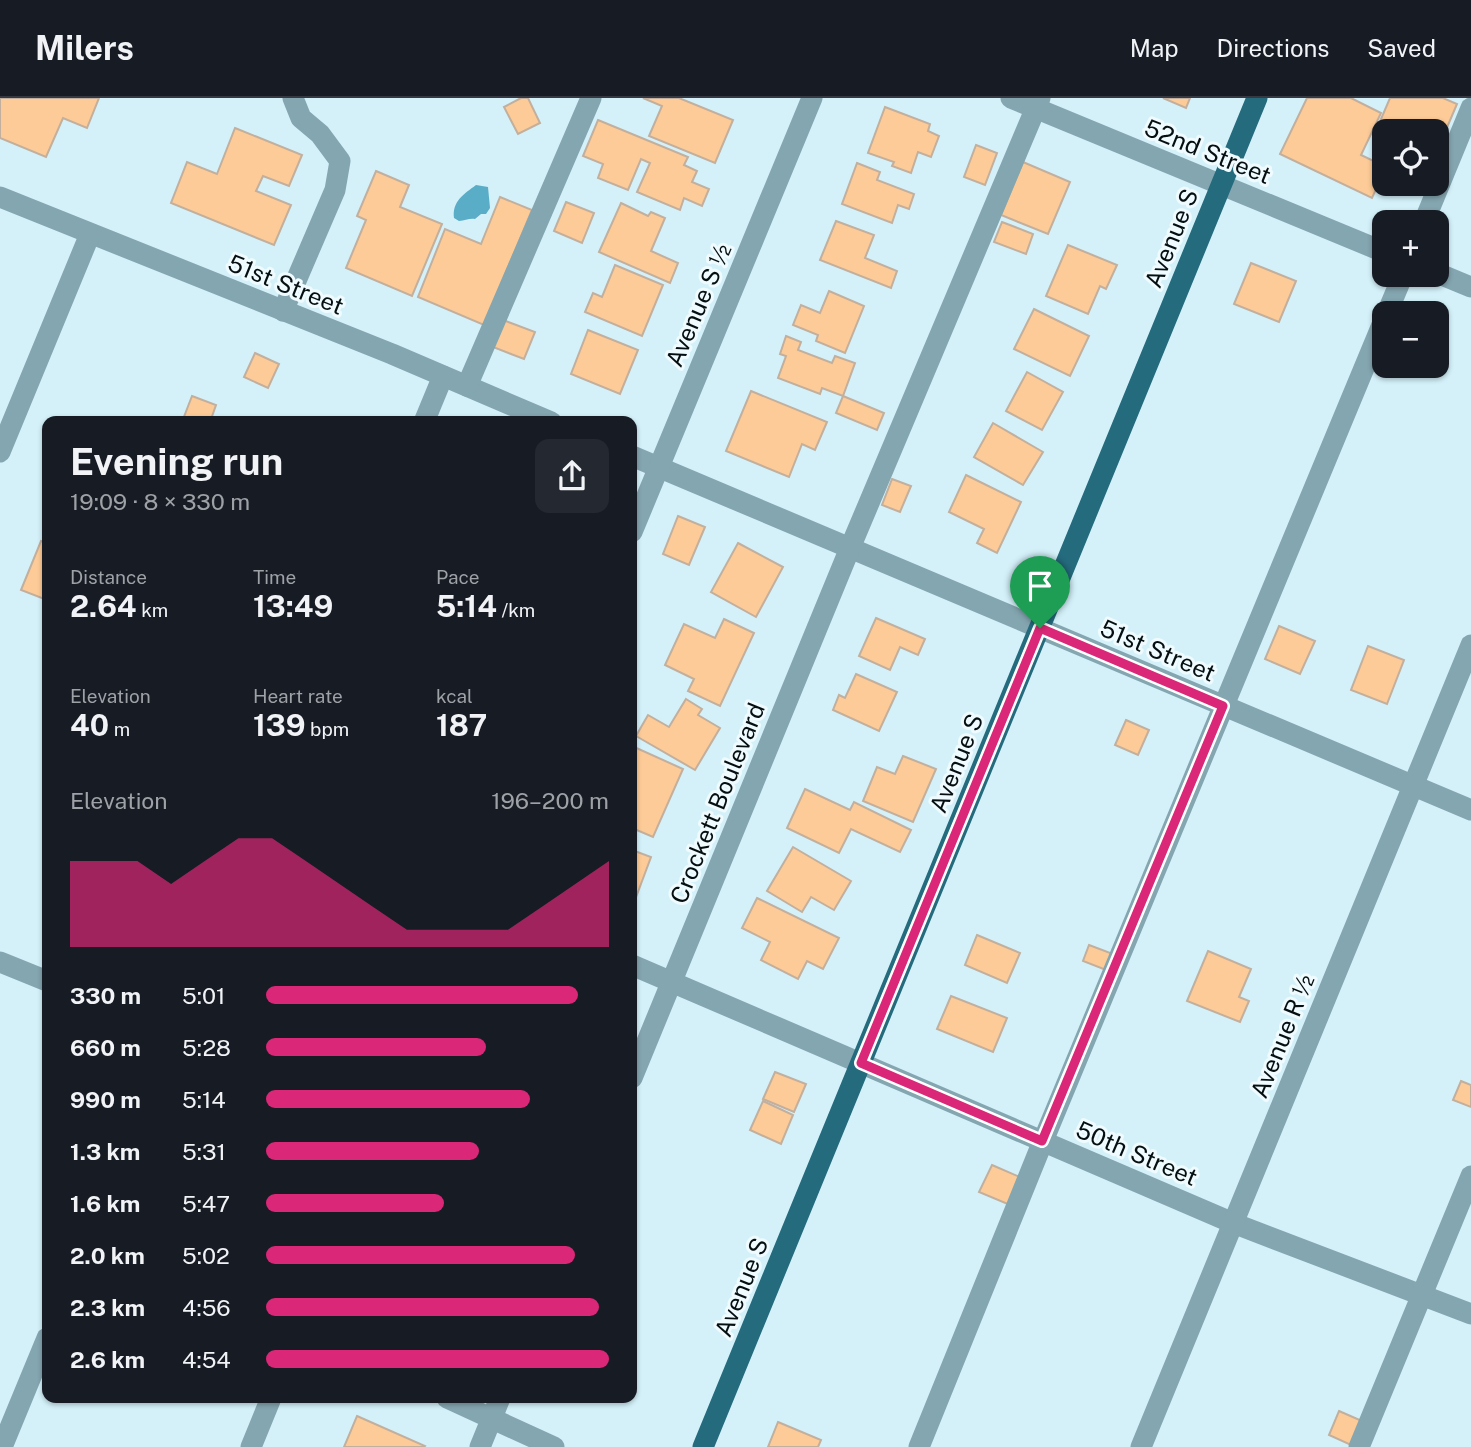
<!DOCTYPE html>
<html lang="en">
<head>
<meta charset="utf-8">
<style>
	:root { --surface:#171b24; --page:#242831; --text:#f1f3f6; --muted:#9ea1a6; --line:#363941; --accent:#db2777 }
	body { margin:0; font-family:"Public Sans",sans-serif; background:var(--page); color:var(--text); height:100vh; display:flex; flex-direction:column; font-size:26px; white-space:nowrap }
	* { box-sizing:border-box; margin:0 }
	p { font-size:23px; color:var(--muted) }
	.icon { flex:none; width:38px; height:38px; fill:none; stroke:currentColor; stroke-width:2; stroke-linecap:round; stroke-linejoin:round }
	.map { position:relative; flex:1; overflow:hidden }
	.details { position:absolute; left:42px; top:318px; width:595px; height:987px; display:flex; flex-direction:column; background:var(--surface); border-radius:14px; box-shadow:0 2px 5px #0004 }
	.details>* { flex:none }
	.fabs { position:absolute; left:1372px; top:21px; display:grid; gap:14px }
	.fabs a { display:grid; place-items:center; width:77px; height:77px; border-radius:14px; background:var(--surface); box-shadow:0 2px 5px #0004; font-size:35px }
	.pin { position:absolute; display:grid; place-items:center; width:60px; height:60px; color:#fff; margin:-72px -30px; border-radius:50% 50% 50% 0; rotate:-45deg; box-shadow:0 0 7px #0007 }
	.pin .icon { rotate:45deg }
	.round { display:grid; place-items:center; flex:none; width:74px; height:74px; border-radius:14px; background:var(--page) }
	.headline { display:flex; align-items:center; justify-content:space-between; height:119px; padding:0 28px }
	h1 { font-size:38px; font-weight:700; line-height:52px }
	.figures { display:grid; grid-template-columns:repeat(3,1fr); gap:10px; height:119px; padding:7px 28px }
	.figures div { display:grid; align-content:center }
	.figures b { font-size:30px; font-weight:700 }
	.figures small { font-size:19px; font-weight:400 }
	.figures p { font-size:19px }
	.chart { height:196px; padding:14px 28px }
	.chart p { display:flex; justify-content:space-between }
	.chart svg { width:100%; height:126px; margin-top:7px; fill:var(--accent); opacity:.7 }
	ul { padding:0 28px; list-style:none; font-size:23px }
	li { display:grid; grid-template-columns:112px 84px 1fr; align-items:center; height:52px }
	li i { height:18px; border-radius:9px; background:var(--accent) }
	header { display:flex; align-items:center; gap:42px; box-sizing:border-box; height:98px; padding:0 35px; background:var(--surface); border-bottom:2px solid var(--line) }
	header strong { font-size:33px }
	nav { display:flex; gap:38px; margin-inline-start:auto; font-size:24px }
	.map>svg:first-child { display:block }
	.water { fill:#5aadc6 }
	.building { fill:#fdcb97; stroke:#c2af9d; stroke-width:2 }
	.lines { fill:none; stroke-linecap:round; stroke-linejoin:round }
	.minor { stroke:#84a6b0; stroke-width:21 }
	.major { stroke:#246b7e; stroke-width:21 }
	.route-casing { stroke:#fff; stroke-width:14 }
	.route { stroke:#db2777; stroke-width:9 }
	.labels { text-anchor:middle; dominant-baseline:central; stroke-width:6; stroke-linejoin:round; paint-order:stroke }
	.street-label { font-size:24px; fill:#050f12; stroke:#effbfe }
</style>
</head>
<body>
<header>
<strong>Milers</strong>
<nav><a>Map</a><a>Directions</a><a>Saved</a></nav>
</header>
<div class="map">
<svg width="1471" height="1349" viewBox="0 0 1471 1349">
	<rect width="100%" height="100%" fill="#d4f1fa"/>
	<path class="water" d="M476 87 488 89 490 110 486 116H481L475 121C469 120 465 123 459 123L454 120C452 103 464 96 476 87Z"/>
	<g class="building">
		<polygon points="0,0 99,0 87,30 63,20 46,59 0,40"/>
		<polygon points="521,0 528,0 540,25 518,36 504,9"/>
		<polygon points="643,0 679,0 733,22 715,65 649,38 662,8"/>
		<polygon points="1163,0 1190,0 1186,10"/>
		<polygon points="1307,0 1351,0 1381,15 1361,57 1384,68 1384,74 1372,100 1280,56"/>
		<polygon points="1390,0 1443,0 1457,6 1437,53 1437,33 1389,33 1378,28"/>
		<polygon points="885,9 930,26 928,33 939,38 931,59 918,54 911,75 892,68 894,64 868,55"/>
		<polygon points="598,22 688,59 684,67 697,73 692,84 709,91 702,108 684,100 680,112 637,94 650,65 641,61 628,92 598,80 603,66 583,58"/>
		<polygon points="235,30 302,57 289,88 263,78 256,93 291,107 274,147 171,105 187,64 217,76"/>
		<polygon points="976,47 997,55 985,87 964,79"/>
		<polygon points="1023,64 1070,84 1048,136 1001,117"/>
		<polygon points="857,65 880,74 877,82 914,96 909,111 898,107 892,125 842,106"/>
		<polygon points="376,73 409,87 400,109 442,126 412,198 346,170 366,122 357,118"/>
		<polygon points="500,99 532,112 484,227 418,199 445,131 481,146"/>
		<polygon points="566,104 594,115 582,145 554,133"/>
		<polygon points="621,105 648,118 651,114 665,120 651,153 678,165 670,185 599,154"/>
		<polygon points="836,123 874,137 865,160 897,173 891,190 820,162"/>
		<polygon points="1002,124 1033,136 1026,156 994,144"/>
		<polygon points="1068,147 1117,167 1106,191 1100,188 1088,216 1046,198"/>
		<polygon points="1251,165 1296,183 1279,224 1234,206"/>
		<polygon points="615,167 663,187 642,238 585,214 593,195 602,199"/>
		<polygon points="829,193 864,208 845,255 816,243 818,237 793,227 801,207 820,215"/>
		<polygon points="1034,211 1089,238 1070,278 1014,251"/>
		<polygon points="503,222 535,234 524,261 493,249"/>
		<polygon points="588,232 638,252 620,296 571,276"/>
		<polygon points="786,238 801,244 798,252 832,265 835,258 855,265 843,298 822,290 820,296 778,280 786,258 780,256"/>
		<polygon points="255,255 279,266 268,290 244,279"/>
		<polygon points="1027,274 1063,294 1042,332 1006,313"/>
		<polygon points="751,293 827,324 815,352 802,346 789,379 726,353"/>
		<polygon points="192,298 216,307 210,324 182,324"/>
		<polygon points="843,298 884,315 877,332 836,315"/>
		<polygon points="993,325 1043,354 1023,387 974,359"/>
		<polygon points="966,377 1021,404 997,455 977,445 984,431 949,414"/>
		<polygon points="892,381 911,388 900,414 882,407"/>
		<polygon points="678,418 705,429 689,467 663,456"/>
		<polygon points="41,443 47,445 47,502 21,492"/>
		<polygon points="738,445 783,469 756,519 711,494"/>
		<polygon points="876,520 925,541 918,557 900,549 890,572 859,558"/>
		<polygon points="724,521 754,535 720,608 688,593 694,581 665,567 684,526 715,540"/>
		<polygon points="1279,528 1315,543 1300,576 1265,561"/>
		<polygon points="1368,548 1404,562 1387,606 1351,592"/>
		<polygon points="856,576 897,594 879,633 833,612 839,597 845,600"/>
		<polygon points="686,601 702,611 698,617 720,630 695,672 636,638 648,617 669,629"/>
		<polygon points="1126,622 1149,632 1138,657 1115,647"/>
		<polygon points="632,648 683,671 653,739 632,730"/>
		<polygon points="903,658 936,671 913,724 863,703 877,669 895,676"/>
		<polygon points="805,691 850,712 854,704 911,732 900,754 851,731 839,755 787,730"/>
		<polygon points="793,749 851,783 834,812 811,799 802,814 767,793"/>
		<polygon points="632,752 651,759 632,810"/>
		<polygon points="757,800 839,840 823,871 807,863 798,881 761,862 770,844 742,830"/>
		<polygon points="977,837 1020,855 1007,885 965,867"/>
		<polygon points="1089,847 1113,856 1106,872 1083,863"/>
		<polygon points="1208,853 1251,871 1239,899 1249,903 1240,924 1187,903"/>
		<polygon points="951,898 1007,920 993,954 937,931"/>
		<polygon points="775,974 806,986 794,1014 763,1001"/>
		<polygon points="1461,983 1471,987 1471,1009 1453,1002"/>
		<polygon points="763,1003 793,1017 781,1046 750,1032"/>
		<polygon points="992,1067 1022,1080 1010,1107 979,1094"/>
		<polygon points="1339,1313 1362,1323 1351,1347 1329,1337"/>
		<polygon points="357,1318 425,1348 424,1349 344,1349"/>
		<polygon points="778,1324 821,1342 818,1349 768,1349"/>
	</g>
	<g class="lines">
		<g class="minor">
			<polyline points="1011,0 1384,154"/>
			<polyline points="0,99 392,256 551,324"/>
			<polyline points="1424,124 1471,10"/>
			<polyline points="1437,175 1471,189"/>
			<polyline points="283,213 335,92 340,63 320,36 301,20 293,0"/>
			<polyline points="1387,215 1403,177"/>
			<polyline points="467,288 591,0"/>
			<polyline points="424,324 443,278"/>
			<polyline points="0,354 90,136"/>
			<polyline points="632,358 1471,712"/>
			<polyline points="632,434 812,0"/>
			<polyline points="0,864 47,883"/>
			<polyline points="632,867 1233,1125 1471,1216"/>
			<polyline points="632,980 850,450 1040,0"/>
			<polyline points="447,1300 554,1349"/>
			<polyline points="2,1349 47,1240"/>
			<polyline points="251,1349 271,1300"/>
			<polyline points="480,1349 500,1300"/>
			<polyline points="919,1349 1043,1043 1384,222"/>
			<polyline points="1141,1349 1471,547"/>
			<polyline points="1359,1349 1471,1078"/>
		</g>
		<polyline class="major" points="703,1349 1257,0"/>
	</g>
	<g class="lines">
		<defs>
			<polygon id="route" points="1040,530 1223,608 1042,1043 861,965"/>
		</defs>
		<use href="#route" class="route-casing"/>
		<use href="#route" class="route"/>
	</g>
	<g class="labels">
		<g class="street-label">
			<text transform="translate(1208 53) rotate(22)">52nd Street</text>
			<text transform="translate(1171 140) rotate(-68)">Avenue S</text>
			<text transform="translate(286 186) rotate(22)">51st Street</text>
			<text transform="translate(698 207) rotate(-67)">Avenue S ½</text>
			<text transform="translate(1158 552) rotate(23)">51st Street</text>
			<text transform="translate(956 665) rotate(-68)">Avenue S</text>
			<text transform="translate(717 705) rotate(-68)">Crockett Boulevard</text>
			<text transform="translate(1282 938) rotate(-68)">Avenue R ½</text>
			<text transform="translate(1137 1055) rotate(23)">50th Street</text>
			<text transform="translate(741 1189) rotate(-68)">Avenue S</text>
		</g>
	</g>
</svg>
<div class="fabs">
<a><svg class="icon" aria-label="locate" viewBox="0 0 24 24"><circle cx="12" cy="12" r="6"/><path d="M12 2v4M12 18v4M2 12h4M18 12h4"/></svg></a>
<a>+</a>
<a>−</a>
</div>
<div class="pin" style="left:1040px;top:530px;background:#1e9e55"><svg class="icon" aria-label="arrive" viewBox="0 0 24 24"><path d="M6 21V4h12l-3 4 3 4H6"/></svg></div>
<section class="details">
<div class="headline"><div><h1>Evening run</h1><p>19:09 · 8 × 330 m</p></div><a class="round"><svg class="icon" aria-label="share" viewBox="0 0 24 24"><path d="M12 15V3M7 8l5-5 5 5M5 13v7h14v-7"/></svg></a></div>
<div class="figures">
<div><p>Distance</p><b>2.64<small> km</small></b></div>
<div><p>Time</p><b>13:49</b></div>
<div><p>Pace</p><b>5:14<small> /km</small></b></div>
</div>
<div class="figures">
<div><p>Elevation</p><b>40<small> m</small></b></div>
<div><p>Heart rate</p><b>139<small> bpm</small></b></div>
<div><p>kcal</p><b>187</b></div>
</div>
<div class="chart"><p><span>Elevation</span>196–200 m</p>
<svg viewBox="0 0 160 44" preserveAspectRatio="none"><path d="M0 44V14L10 14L20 14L30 22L40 14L50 6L60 6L70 14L80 22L90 30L100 38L110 38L120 38L130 38L140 30L150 22L160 14V44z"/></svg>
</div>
<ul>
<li><b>330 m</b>5:01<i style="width:91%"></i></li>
<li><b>660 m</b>5:28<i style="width:64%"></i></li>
<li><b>990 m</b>5:14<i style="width:77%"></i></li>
<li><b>1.3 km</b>5:31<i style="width:62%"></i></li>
<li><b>1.6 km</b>5:47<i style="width:52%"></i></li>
<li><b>2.0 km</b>5:02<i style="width:90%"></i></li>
<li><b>2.3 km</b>4:56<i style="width:97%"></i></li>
<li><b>2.6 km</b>4:54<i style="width:100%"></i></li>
</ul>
</section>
</div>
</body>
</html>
